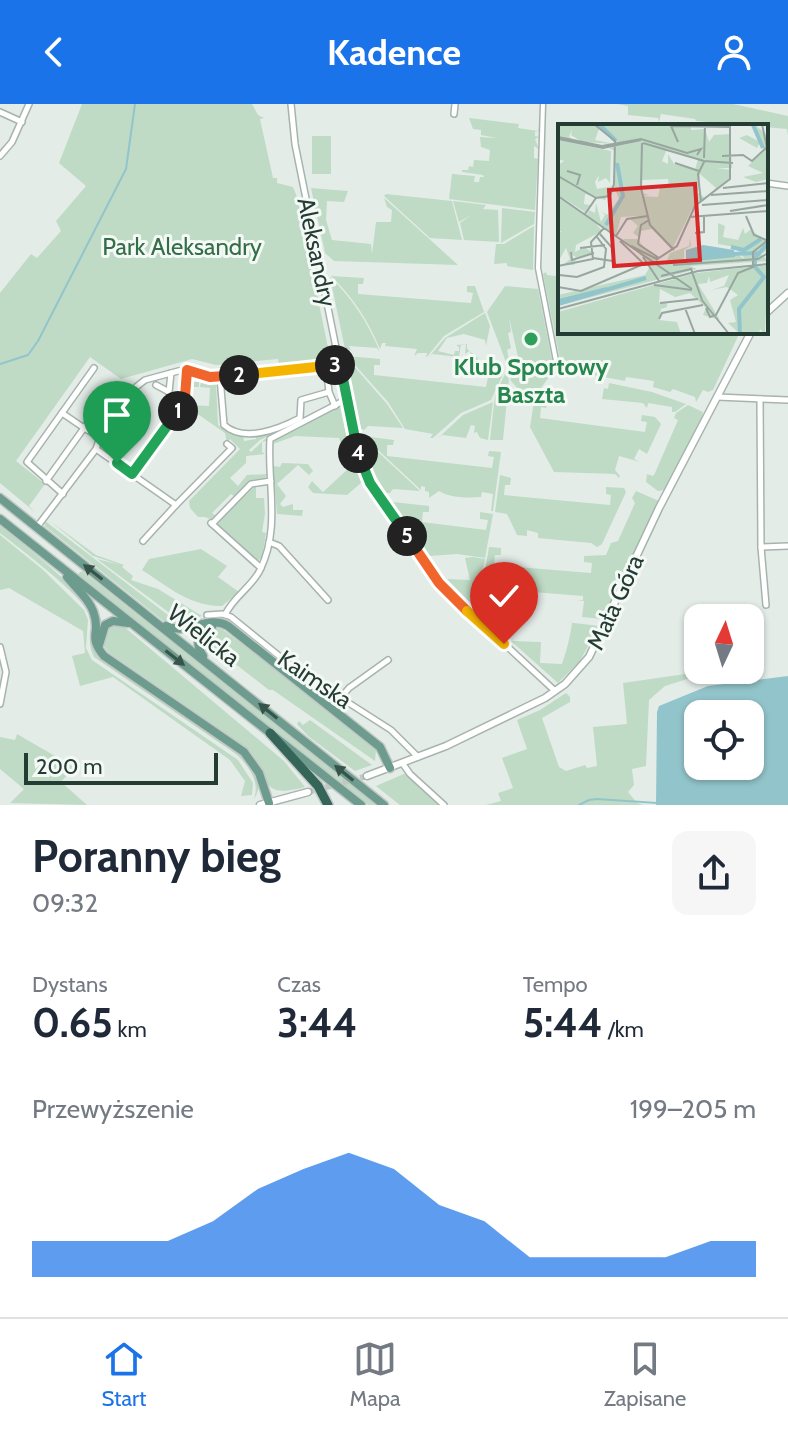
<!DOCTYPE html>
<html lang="pl">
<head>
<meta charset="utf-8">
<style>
	:root { --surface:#fff; --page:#f6f6f7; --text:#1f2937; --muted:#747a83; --line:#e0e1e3; --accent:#1a73e8 }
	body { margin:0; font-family:Cabin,sans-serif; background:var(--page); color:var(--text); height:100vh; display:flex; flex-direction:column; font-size:30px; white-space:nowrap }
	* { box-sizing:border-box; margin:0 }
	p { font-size:26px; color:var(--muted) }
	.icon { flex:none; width:44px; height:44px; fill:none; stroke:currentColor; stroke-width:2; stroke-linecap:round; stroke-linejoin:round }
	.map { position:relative; height:701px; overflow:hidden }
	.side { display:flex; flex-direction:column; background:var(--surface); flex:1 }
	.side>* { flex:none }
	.needle { width:52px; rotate:4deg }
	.buttons { position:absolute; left:684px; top:500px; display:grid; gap:16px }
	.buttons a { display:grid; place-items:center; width:80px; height:80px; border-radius:16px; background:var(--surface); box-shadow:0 2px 6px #0004; font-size:40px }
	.scale { position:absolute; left:24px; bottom:20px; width:194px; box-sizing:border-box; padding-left:8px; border:4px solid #253c34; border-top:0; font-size:22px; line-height:28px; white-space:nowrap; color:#253c34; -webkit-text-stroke:6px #f4f9f6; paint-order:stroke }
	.pin { position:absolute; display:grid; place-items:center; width:68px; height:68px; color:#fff; margin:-82px -34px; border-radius:50% 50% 50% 0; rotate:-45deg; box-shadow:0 0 8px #0007 }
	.pin .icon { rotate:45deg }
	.km { position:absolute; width:40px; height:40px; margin:-20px; border-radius:50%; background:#222; color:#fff; font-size:22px; line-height:40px; text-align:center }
	.round { display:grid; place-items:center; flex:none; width:84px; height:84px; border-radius:16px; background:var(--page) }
	.summary { display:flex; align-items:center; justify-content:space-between; height:136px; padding:0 32px }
	h1 { font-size:44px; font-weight:700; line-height:60px }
	.stats { display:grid; grid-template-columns:repeat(3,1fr); gap:12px; height:136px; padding:8px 32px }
	.stats div { display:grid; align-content:center }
	.stats b { font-size:40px; font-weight:700 }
	.stats small { font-size:22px; font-weight:400 }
	.stats p { font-size:22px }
	.chart { height:224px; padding:16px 32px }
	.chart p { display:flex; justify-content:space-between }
	.chart svg { width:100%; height:144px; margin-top:8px; fill:var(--accent); opacity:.7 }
	header { display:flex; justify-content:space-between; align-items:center; height:104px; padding:0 32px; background:var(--accent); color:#fff; font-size:36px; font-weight:700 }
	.menu { display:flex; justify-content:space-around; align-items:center; height:112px; border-top:2px solid var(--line); background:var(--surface); font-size:22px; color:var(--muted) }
	.menu a { display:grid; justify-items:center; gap:4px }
	.menu .selected { color:var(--accent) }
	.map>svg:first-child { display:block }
	.green { fill:#bfdbc5 }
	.water { fill:#92c5cb; fill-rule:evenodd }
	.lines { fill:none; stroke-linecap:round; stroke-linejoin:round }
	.stream { stroke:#92c5cb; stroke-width:2 }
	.tertiary-tunnel { stroke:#bec9c4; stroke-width:6; stroke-dasharray:6 3; stroke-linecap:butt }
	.pedestrian-casing { stroke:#a7b4ae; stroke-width:7 }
	.minor-casing { stroke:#a7b4ae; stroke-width:8 }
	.tertiary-casing { stroke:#a7b4ae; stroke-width:9 }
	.primary-casing { stroke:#c2c8c6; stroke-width:11 }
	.motorway-casing { stroke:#c2c8c6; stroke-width:12 }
	.pedestrian { stroke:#fff; stroke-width:4 }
	.minor { stroke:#fff; stroke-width:5 }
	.tertiary { stroke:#fff; stroke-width:6 }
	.primary { stroke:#6d9c8e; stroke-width:8 }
	.motorway { stroke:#346558; stroke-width:9 }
	.oneway { fill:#37544a }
	.split-1-casing { stroke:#fff; stroke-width:16 }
	.split-2-casing { stroke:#fff; stroke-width:16 }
	.split-3-casing { stroke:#fff; stroke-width:16 }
	.split-4-casing { stroke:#fff; stroke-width:16 }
	.split-5-casing { stroke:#fff; stroke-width:16 }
	.split-6-casing { stroke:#fff; stroke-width:16 }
	.split-7-casing { stroke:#fff; stroke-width:16 }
	.split-1 { stroke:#22a559; stroke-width:10 }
	.split-2 { stroke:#f0652b; stroke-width:10 }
	.split-3 { stroke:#f5b400; stroke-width:10 }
	.split-4 { stroke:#22a559; stroke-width:10 }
	.split-5 { stroke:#22a559; stroke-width:10 }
	.split-6 { stroke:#f0652b; stroke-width:10 }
	.split-7 { stroke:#f5b400; stroke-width:10 }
	.leisure-dot { fill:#2e9e5b; stroke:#f4f9f6; stroke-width:3 }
	.labels { text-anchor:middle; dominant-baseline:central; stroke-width:6; stroke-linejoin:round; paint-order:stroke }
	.park-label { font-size:24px; fill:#346e48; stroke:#f4f9f6 }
	.street-label { font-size:24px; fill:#253c34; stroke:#f4f9f6 }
	.leisure-label { font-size:24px; font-weight:bold; fill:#27864d; stroke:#f4f9f6 }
	.inset-river { fill:none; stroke:#92c5cb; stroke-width:4 }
	.inset-road { fill:none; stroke:#98a6a0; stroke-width:2 }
	.view { fill:#d62828; fill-opacity:0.15; stroke:#d62828; stroke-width:4 }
	.inset-edge { fill:none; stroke:#253c34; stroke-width:4 }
</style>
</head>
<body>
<header><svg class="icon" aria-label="back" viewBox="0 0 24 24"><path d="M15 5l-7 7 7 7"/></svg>Kadence<svg class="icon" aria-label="person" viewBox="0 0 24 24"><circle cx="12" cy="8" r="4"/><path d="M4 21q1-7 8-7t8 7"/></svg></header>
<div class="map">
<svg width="788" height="701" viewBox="0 0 788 701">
	<rect width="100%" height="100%" fill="#e4ece8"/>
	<g class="green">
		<polygon points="82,0 252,0 258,11 264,14 260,15 273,74 277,74 277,79 293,83 297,93 331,258 280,265 278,255 216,261 192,255 121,275 90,253 16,357 45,380 29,402 36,409 0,379 0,189 31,150 37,154 61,127 56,117 86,82 59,59"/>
		<polygon points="617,0 733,0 788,12 788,32 787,25 696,17 695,15 661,10 659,18 658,14 628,11 628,2"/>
		<polygon points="469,14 519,20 518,24 538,27 539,23 539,27 535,28 535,32 539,33 535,35 539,45 534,42 534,54 538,55 535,106 449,95 452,70 475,72 474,78 479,78 480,73 484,73 483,71 462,68 462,66 468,66 469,62 473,63 474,56 489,57 490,46 481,43 480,33 497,34 481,31 481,26 473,25"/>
		<rect x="312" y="32" width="19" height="38"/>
		<polygon points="311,84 348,87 344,98 327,97 326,116 332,136 371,140 372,150 376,118 391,118 392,106 387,103 384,94 458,161 334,157 325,149"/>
		<polygon points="386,90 452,97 462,136 430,134 384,92"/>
		<polygon points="453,97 486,101 483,105 498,106 499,138 464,136 460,119 471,111 459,118"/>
		<polygon points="502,104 535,108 534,120 501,139"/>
		<polygon points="534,122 533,166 507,162 507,159 494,160 496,140 504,140"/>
		<polygon points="546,168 547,171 556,172 557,169 560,169 560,228 740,228 713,286 708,288 703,286 696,298 695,293 673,285 670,288 653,283 654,277 626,273 625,277 562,265 543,170"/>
		<path d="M331 172 364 174 363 180H358V190L471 199 473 189 467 188V182H475L484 208 444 232 426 254 427 249H418L414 252 417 245 385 242 386 239H382L380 245C368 216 353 193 331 172Z"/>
		<path d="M330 173C353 195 368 219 380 248L377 244 349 242 351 246 345 245Z"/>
		<polygon points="505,182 538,185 552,256 520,262 509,213 511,228 508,229 511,244 507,246 511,266 509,266 487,208"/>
		<polygon points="485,209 490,222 486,242 485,236 464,230 447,234 438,247 454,251 455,247 459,247 459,243 456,241 467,240 467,245 478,254 476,259 473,258 476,255 469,247 465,250 466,240 461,240 459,253 432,250 428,254 445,234"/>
		<polygon points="347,252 380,255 380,261 374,261 374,271 486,283 488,273 482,272 483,266 504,268 491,296 461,309 433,334 430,334 433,330 405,325 388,298"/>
		<polygon points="346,253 387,300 403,324 368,322 364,326 361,325"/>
		<polygon points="506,268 509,276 503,336 490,336 495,291"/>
		<polygon points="509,268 551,268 552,269 532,296 528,296 511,277"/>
		<polygon points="192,278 199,278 199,283 192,283 191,301 209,302 210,284 200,283 201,278 216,278 218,321 228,328 243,332 244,337 256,335 256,331 275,329 260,336 249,346 251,348 266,334 267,337 262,338 262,348 265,350 246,352 246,359 230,374 238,382 247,371 267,370 265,374 251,376 235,393 231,390 212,409 216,412 212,416 205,413 198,413 190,404 189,397 240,345 230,335 227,338 225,329 189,304"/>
		<polygon points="609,279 652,288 686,300 675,308 672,308 672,303 648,299 647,304 643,299 602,295 604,284 608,285"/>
		<polygon points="493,298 488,336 480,334 477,328 474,329 475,322 471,321 466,334 442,331 437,335 463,311"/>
		<polygon points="534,298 547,298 546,304 541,303 540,314 645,328 647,318 641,317 642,311 655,313 661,320 647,350 639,345 634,355 640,358 619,352 615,366 620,372 619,374 615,370 554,368 530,323"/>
		<polygon points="688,301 703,308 701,316 665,386 658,387 646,378 647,370 653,372 655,369 678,316 674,314 676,309"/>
		<polygon points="340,302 348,340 342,342 339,334 295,332 273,340 274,337"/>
		<path d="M363 332 394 336 393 341H387V352L492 364 494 353 488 352 489 347 501 348 493 407H491L493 390 482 388 481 393C468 394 450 394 439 387L429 394V388L425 387V383L421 382V386Z"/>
		<polygon points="363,334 420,387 393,385 390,389 386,389 372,365"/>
		<polygon points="350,348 362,378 347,391 313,389 308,383 312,377 323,388 349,364 338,353"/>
		<polygon points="282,359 308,360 313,367 309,371 298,361 277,380 286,392 280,400 283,403 293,400 293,406 303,406 302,412 277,410 273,362 280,363"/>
		<polygon points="500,371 511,374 510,381 505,381 504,391 610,401 611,391 606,390 606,383 624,384 626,388 602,440 597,443 591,439 538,434 538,429 527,426 527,432 517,431 507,410 495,408"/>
		<polygon points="256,381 256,394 264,394 265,410 262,428 266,429 262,454 257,457 218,421 219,416"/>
		<polygon points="636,387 659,397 603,515 582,513 584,497 577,496 583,496 583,492 482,484 489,443 501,444 501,451 495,451 494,461 591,469 592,459 584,458 584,452 606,451 611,439 618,437 635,399 632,394"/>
		<polygon points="393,398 429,402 429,408 423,408 422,418 486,426 488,416 480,415 480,408 493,410 485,454 457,450 429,452"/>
		<polygon points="45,417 185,524 166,519 45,422"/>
		<polygon points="50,417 96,451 124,461 122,463 133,472 131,476 158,485 202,512 186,517 179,516 97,455 120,461 93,452"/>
		<path d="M0 422C22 439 77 482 89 505 98 521 88 537 98 553L243 653C253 665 265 680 254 695 260 677 249 662 236 650L94 553C85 536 95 526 89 510 83 492 18 443 0 429Z"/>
		<polygon points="0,431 42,465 84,506 88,516 86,544 92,556 238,656 253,679 252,691 241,692 245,677 230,656 113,573 80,582 72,552 85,549 83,527 9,484 0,486"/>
		<path d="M201 445 227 462 218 473 239 488 222 502C191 503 167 482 142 466L149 455Z"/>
		<polygon points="473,453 485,455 473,502 447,475 470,476 465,454"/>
		<polygon points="82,467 106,486 376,701 368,701 78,470"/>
		<path d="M566 518 599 522 580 557 558 579 511 537 541 538 540 559 562 560C567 545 570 534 572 519Z"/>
		<path d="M111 520 122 521 284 657 305 683C255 696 275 673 247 644L108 548 103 540 105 525Z"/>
		<polygon points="217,524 223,526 291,576 373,642 376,646 375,657 273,586 269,586 202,534 210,526"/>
		<polygon points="699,566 716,566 665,582 649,596 646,662 632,665 634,681 628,688 637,699 644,701 486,701 501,697 498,689 513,684 502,654 527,645 517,616 540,606 566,589 570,593 570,598 542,614 559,663 566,667 585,661 587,664 597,662 593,623 627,620 623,579 699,568"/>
		<polygon points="310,616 372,661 355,667 308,632 297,620 299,617 303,621"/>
		<polygon points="17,630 74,663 61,678 87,701 10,699 24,685 0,665 0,633 15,636"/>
		<polygon points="406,669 441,701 400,701 376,682"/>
	</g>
	<path class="water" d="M788 572V701H656L657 608 659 602 708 582ZM698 610H750V662H698Z"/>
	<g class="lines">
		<g class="stream">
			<polyline points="0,260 28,251 38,237 126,65 135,0"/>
			<polyline points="579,701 589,696 597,695 657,699"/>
		</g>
		<polyline class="tertiary-tunnel" points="308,688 367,672"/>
		<defs>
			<polyline id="pedestrian" points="543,0 538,164 558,267"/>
			<g id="minor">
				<polyline points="291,0 295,40 356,343 370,379 439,479 555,587"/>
				<polyline points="0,8 22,18"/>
				<polyline points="454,10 455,0"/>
				<polyline points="0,52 12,38 29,0"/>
				<polyline points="766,79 788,82"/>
				<polyline points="326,262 329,288 335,302"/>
				<path d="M220 273 224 321C244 339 279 325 300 314L301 296 329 288"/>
				<polyline points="156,281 169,288 171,269"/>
				<polyline points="717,293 788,296"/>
				<polyline points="760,295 761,443 766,501"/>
				<polyline points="62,309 84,324 113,283 120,285"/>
				<polyline points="96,345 176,401 232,344 227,340"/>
				<polyline points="132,370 182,300 187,266"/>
				<polyline points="46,377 84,324 100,333"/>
				<polyline points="63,390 27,358 94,264"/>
				<polyline points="211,419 261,464"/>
				<polyline points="212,420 251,380 271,377"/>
				<polyline points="37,423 96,345 100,333 136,283 145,276 182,266 218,274 340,260"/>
				<polyline points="143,437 176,401"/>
				<polyline points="269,438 279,442 328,496"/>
				<polyline points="761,443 788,442"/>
				<polyline points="207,511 223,510 231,513 294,564 391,626 418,653"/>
				<path d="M225 511C233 493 252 483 260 466 281 424 267 380 270 335L347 295"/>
				<polyline points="0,543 6,568 0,600"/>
				<polyline points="332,604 349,584 388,556"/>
				<polyline points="403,660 410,670 444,701"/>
			</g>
			<g id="tertiary">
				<polyline points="766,209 788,189"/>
				<polyline points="367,672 446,642 545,594 565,580 589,553 659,404 751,228"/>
				<polyline points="260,701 308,688"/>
			</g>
			<g id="primary">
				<polyline points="0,394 384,701"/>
				<polyline points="0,415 361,701"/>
				<path d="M67 473C76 484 90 496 94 510 101 530 87 531 104 552L244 648 259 669 269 699"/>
				<path d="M166 522C190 532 206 510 228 522L380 643 390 664"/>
				<polyline points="99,541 105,521 113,517 128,519"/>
				<path d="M203 552C194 538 198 528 212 522"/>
			</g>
			<polyline id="motorway" points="270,629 318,682 328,701"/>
		</defs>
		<use href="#pedestrian" class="pedestrian-casing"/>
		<use href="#minor" class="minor-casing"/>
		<use href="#tertiary" class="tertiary-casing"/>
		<use href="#primary" class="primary-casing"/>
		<use href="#motorway" class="motorway-casing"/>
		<use href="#pedestrian" class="pedestrian"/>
		<use href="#minor" class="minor"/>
		<use href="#tertiary" class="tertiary"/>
		<use href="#primary" class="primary"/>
		<use href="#motorway" class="motorway"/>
	</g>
	<defs><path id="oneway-solid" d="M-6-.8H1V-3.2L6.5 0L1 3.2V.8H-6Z" transform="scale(2)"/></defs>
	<g class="oneway">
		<use href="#oneway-solid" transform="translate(93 468) rotate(-142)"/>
		<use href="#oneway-solid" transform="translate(175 554) rotate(38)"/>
		<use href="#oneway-solid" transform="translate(268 607) rotate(-141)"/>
		<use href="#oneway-solid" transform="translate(344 669) rotate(-141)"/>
	</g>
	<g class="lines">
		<defs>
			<polyline id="split-1" points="117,359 132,370 178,307"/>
			<polyline id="split-2" points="178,307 185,293 187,266 210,273 239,271"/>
			<polyline id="split-3" points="239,271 335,261"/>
			<polyline id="split-4" points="335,261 340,260 358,349"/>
			<polyline id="split-5" points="358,349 370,379 407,432"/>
			<polyline id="split-6" points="407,432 439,479 467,507"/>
			<polyline id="split-7" points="467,507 504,540"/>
		</defs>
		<use href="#split-1" class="split-1-casing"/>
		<use href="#split-2" class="split-2-casing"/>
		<use href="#split-3" class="split-3-casing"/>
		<use href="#split-4" class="split-4-casing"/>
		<use href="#split-5" class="split-5-casing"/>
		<use href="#split-6" class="split-6-casing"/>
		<use href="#split-7" class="split-7-casing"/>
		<use href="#split-1" class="split-1"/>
		<use href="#split-2" class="split-2"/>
		<use href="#split-3" class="split-3"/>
		<use href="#split-4" class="split-4"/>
		<use href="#split-5" class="split-5"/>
		<use href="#split-6" class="split-6"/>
		<use href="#split-7" class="split-7"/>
	</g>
	<circle class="leisure-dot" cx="531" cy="235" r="8"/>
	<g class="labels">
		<g class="park-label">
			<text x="182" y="142">Park Aleksandry</text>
		</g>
		<g class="street-label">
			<text transform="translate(317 148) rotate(78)">Aleksandry</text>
			<text transform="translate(615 498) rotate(-65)">Mała Góra</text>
			<text transform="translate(204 531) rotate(38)">Wielicka</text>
			<text transform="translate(315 575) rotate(34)">Kaimska</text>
		</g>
		<g class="leisure-label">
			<text x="531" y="262">Klub Sportowy<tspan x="531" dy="28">Baszta</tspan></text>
		</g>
	</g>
	<g transform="translate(558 20)">
		<rect width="210" height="210" fill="#e4ece8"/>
		<path d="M0 0H35L41 5 37 16 57 20 24 18 13 11 14 5 11 13 17 16 0 14ZM37 0H133V6L147 5 151 18 156 11 172 10 174 44H159L173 46 171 55 149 73 158 64 142 50 140 69 147 74 134 85 114 126 94 105 83 107 82 114 75 109 80 102 72 95 83 92 63 93 58 111 29 91 31 86 37 89 38 79 43 98 47 91 43 87 49 91 61 75 55 60 57 27 51 24 78 18 59 21ZM109 25 140 35 137 46 116 40 110 30V40L104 37ZM110 55 111 63 102 64 100 73 83 72 91 71 84 69 83 56ZM196 0 210 12V55L198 58 185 53 205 49 190 42 206 26 202 18 199 24 181 14 189 11 202 18ZM0 16 53 27 52 59 48 54 40 58 41 51 37 58 39 65 55 62 47 76 27 70 26 80 32 81 27 88 0 71V41L6 37 0 35ZM0 73 45 104 38 100 44 107 18 121 17 128 26 123 35 129 19 134 12 129 14 136 18 135 16 141H5L12 135 8 124 0 138V109L4 107H0ZM160 99 167 102 165 113 180 116 185 104 187 110 192 106 210 117V126L203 130 210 137 132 142 139 145 0 182V171L87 151 93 141 65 115H79L103 141 100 136 107 141 112 129 131 122 132 114 133 122 126 126V137L180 131 187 135 177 123 160 120ZM210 141 207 210 202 205 201 210H182L170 199 178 198 172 176 180 171 169 163 153 166 166 162 171 151 152 158 151 152 149 159 140 160 162 196 145 191 148 184 132 169 117 173 102 165 101 179H109V183L103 185 101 196 119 198 123 210H0V188L138 149Z" fill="#bfdbc5" fill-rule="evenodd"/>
		<path d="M145 121 176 126 177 133 128 138V126Z" fill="#92c5cb"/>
		<path class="inset-river" d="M41 0 58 17M195 1 205 24M48 101 65 72 59 39M173 123 186 126 203 115M174 130 201 129M1 177 49 165M0 180 88 154M182 210 181 185 206 153 197 143V134L210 119"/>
		<path class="inset-road" d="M204 0 210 29M0 13 44 22 83 15 129 29 143 25 139 31M0 15 45 24 83 16M120 18 113 2 172 3M84 19 83 64 92 101 116 126M85 19 146 37 175 39M164 32 185 31 194 37 210 22M146 34 147 2M117 39 141 47M9 47 22 51 19 61M0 52 38 74M165 64 210 59M153 71 210 67M0 72 134 165M143 78 140 50 146 38M144 81 210 76M172 87 210 81M27 90 38 74 52 72 56 60 57 17 36 0M188 92 196 111 208 116M131 93 210 87M137 109 146 108V92M58 112 69 95 90 92M62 117 85 139M80 120 83 101 91 96M80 120 101 134M73 122 99 135M22 124 47 121M13 128 14 136 36 129M85 133 101 157M35 134 55 137 56 126 42 110M98 136 119 122 137 82 172 55V0M115 141 200 135 210 129M0 142 35 135 33 118 46 104M1 151 19 153 46 143 48 125 39 113M103 152 133 145 144 176M96 161 134 166M0 163 23 167 88 139M143 175 171 210M102 179 140 175M127 184 137 210M148 184 152 193 158 191 180 149 195 143V128L210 116M0 185 140 147 210 140M101 195 104 189 145 181"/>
		<path class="view" d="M137 60 142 136 56 142 51 66Z"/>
		<rect width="210" height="210" class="inset-edge"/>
	</g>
</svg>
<div class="buttons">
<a><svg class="needle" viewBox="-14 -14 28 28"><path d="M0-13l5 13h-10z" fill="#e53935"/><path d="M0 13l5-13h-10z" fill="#747a83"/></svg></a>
<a><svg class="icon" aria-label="locate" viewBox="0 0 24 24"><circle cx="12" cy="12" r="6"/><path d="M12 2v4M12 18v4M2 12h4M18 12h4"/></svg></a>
</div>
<div class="scale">200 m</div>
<div class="pin" style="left:117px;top:359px;background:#1e9e55"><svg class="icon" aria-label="arrive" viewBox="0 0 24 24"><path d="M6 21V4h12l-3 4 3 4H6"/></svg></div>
<div class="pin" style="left:504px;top:540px;background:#d93025"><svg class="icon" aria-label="check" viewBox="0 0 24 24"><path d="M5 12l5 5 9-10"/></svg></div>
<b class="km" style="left:178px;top:307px">1</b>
<b class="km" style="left:239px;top:271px">2</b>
<b class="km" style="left:335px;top:261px">3</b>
<b class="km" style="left:358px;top:349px">4</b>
<b class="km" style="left:407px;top:432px">5</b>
</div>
<section class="side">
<div class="summary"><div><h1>Poranny bieg</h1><p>09:32</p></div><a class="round"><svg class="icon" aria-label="share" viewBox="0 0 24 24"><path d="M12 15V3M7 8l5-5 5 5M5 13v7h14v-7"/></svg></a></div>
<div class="stats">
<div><p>Dystans</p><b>0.65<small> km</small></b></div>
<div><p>Czas</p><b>3:44</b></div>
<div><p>Tempo</p><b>5:44<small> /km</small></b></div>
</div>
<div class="chart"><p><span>Przewyższenie</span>199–205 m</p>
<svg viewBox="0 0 160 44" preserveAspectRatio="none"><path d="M0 44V33L10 33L20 33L30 33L40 27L50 17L60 11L70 6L80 11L90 22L100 27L110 38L120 38L130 38L140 38L150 33L160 33V44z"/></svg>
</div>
</section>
<nav class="menu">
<a class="selected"><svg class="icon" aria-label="home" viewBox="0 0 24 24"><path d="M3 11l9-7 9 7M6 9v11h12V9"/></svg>Start</a>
<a><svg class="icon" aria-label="map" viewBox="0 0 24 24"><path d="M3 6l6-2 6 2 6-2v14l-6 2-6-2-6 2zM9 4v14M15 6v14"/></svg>Mapa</a>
<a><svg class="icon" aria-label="saved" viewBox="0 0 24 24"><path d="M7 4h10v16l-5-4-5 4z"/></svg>Zapisane</a>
</nav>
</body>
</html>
